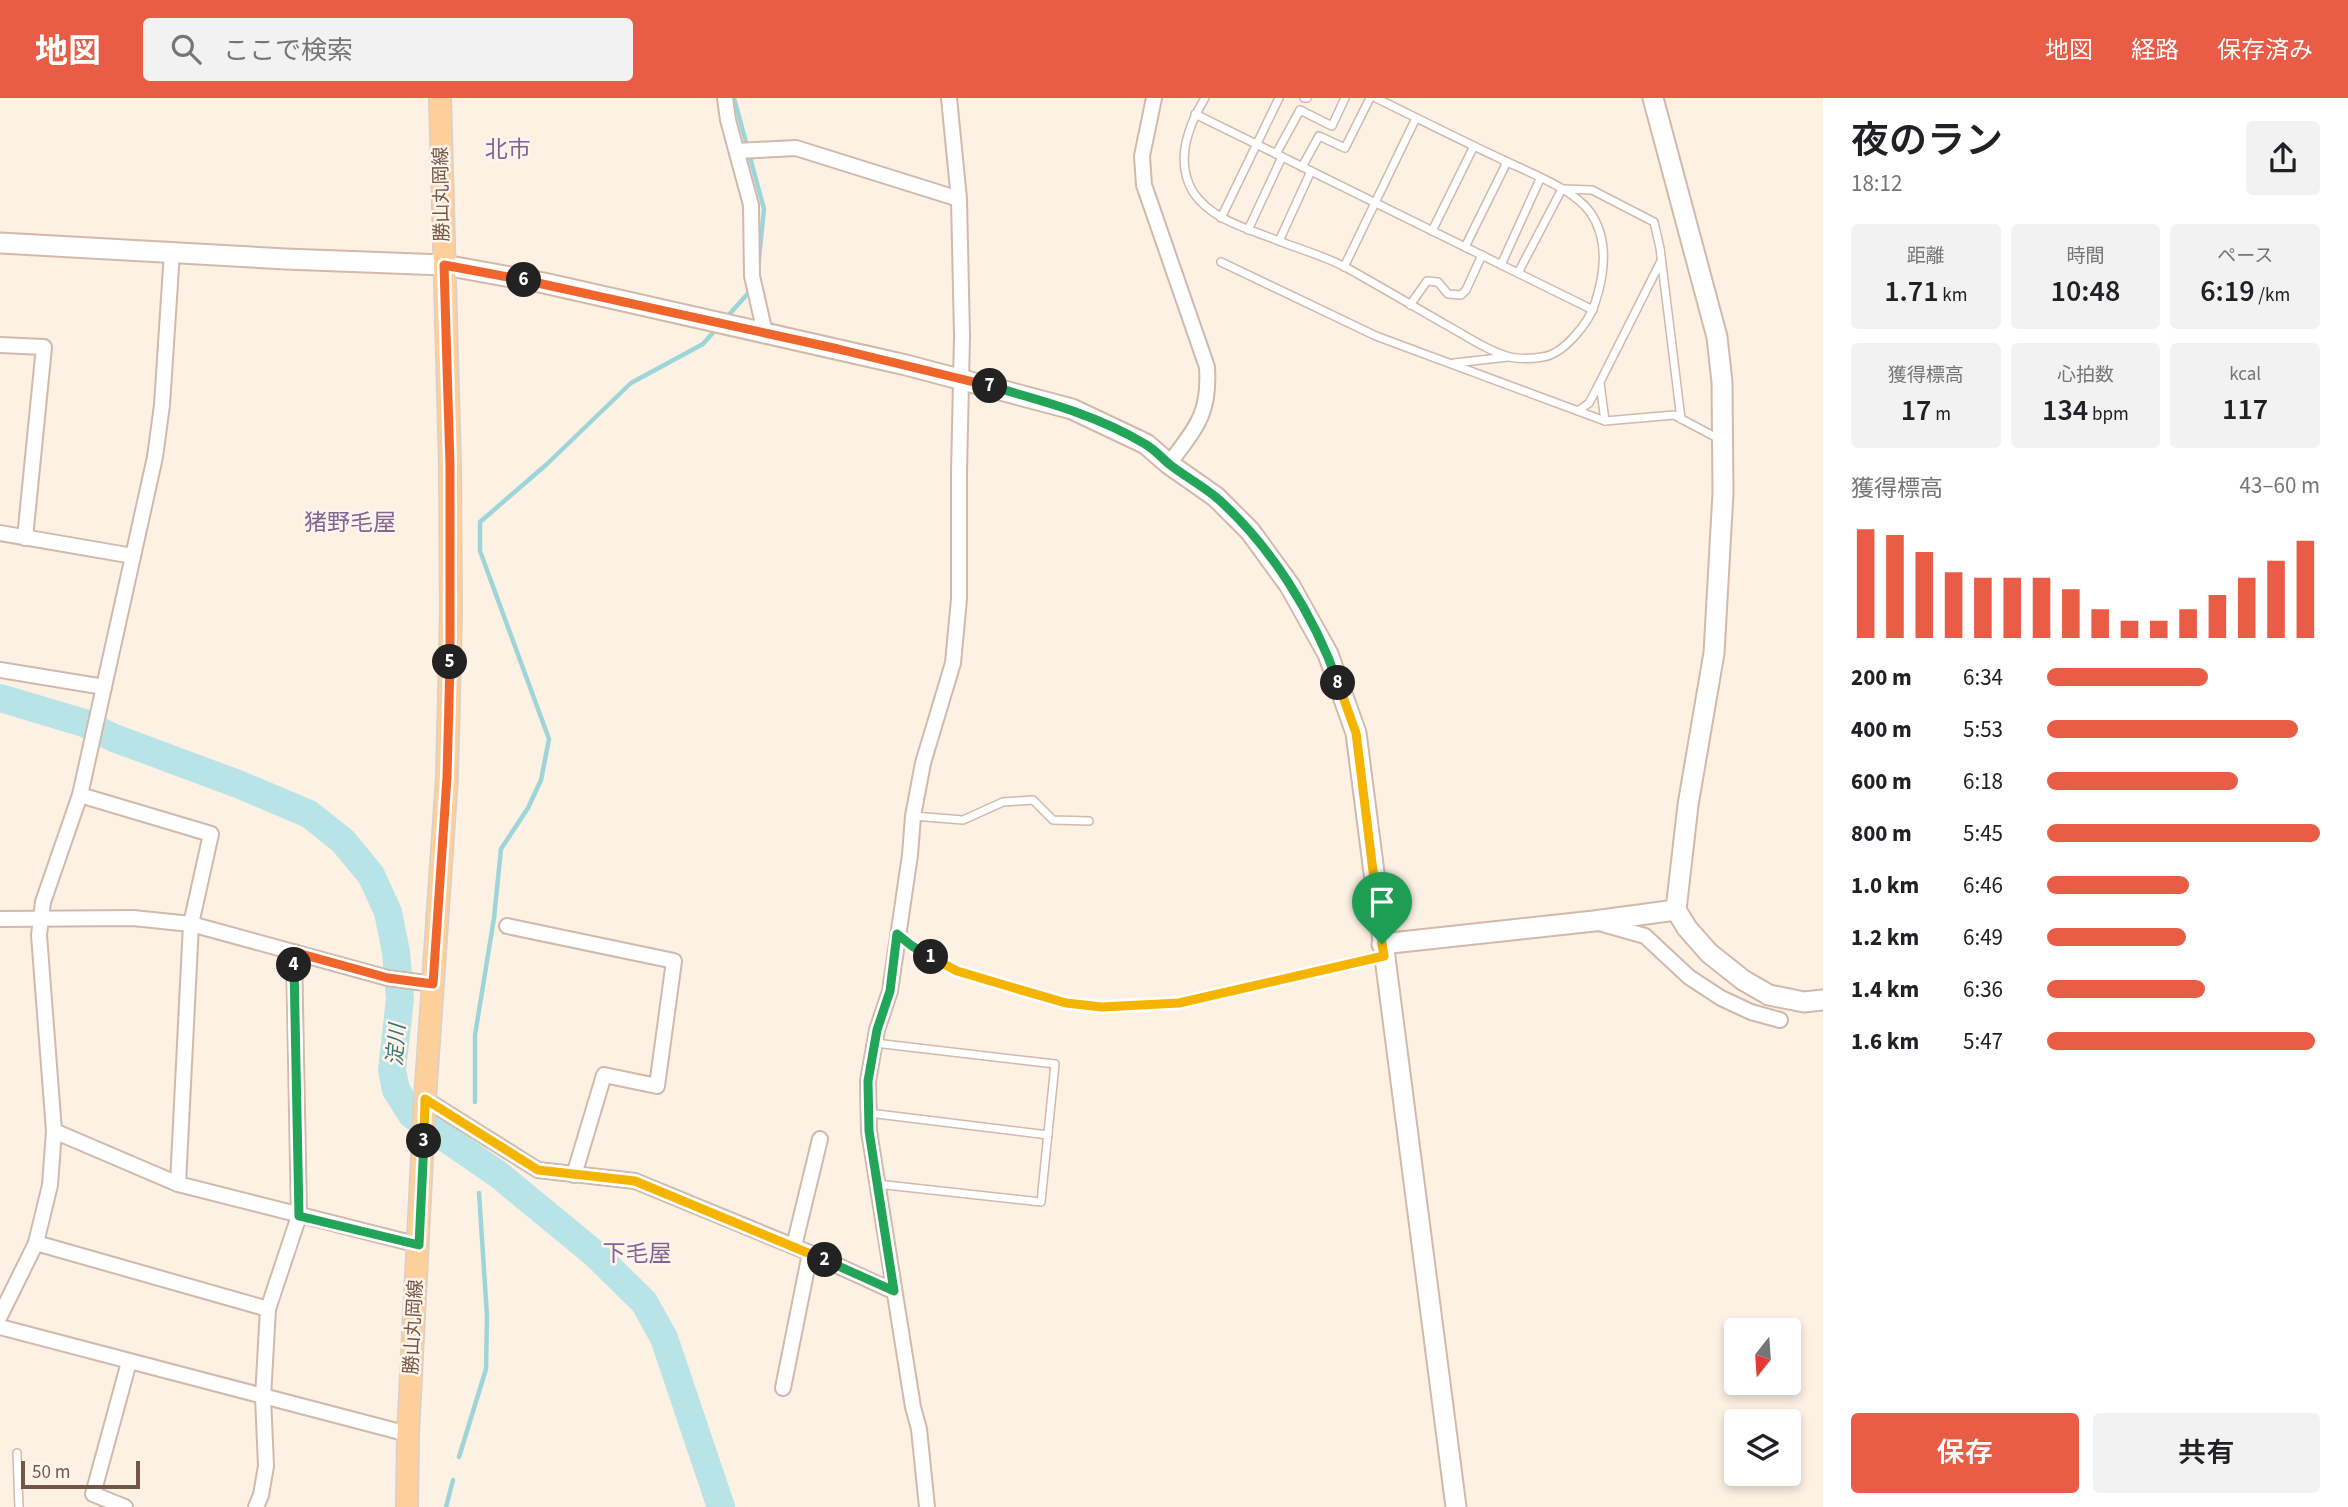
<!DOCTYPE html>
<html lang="ja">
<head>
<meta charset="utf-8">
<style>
	:root { --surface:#fff; --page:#f2f2f2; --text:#202124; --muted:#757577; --accent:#e95c46 }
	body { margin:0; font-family:"Source Sans 3","Noto Sans JP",sans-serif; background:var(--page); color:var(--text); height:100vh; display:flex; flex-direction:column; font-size:26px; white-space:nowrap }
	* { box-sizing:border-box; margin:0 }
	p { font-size:23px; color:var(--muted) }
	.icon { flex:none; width:38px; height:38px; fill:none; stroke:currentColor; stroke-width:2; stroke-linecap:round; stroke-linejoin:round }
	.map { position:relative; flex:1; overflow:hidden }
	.drawer { display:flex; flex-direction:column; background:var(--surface); width:525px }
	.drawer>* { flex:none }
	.needle { width:46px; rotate:197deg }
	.tools { position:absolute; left:1724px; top:1220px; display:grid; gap:14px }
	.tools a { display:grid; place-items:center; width:77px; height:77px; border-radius:7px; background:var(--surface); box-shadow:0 4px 10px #0003; font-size:35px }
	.scale { position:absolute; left:21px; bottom:18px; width:119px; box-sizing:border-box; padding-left:7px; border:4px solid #765549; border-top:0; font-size:19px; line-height:24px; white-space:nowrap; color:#765549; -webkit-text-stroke:5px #fff5ea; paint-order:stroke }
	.pin { position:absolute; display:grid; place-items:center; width:60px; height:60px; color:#fff; margin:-72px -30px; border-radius:50% 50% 50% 0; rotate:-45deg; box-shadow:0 0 7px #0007 }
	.pin .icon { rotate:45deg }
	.km { position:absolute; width:35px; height:35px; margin:-18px; border-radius:50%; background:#222; color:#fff; font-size:19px; line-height:35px; text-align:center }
	.round { display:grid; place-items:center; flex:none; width:74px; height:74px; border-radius:7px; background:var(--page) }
	.overview { display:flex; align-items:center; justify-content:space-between; height:119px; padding:0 28px }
	h1 { font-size:38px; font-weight:600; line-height:52px }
	.stats { display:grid; grid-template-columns:repeat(3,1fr); gap:10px; height:119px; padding:7px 28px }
	.stats div { display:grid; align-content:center; border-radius:7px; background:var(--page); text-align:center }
	.stats b { font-size:30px; font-weight:600 }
	.stats small { font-size:19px; font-weight:400 }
	.stats p { font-size:19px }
	.chart { height:196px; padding:14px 28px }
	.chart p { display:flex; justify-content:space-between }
	.chart svg { width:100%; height:126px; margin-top:7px; stroke:var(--accent); stroke-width:6 }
	.primary-button { display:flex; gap:14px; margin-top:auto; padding:14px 28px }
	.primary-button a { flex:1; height:80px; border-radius:7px; background:var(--accent); color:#fff; font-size:28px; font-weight:600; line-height:80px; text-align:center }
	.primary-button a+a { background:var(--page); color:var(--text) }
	ul { padding:0 28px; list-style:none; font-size:23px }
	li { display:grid; grid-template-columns:112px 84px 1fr; align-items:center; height:52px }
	li i { height:18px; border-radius:9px; background:var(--accent) }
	header { display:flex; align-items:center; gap:42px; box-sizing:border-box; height:98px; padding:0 35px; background:var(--accent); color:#fff }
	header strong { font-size:33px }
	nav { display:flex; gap:38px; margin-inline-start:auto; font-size:24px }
	.search { width:490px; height:63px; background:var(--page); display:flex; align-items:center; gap:18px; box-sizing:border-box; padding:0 24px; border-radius:7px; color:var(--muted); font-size:26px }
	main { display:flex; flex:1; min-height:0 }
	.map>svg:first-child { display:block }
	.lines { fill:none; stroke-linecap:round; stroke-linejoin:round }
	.stream { stroke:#9ed5d9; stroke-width:4.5 }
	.river { stroke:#b8e4e7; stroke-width:28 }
	.lane-casing { stroke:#d0b9ad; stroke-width:10 }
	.street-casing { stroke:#d0b9ad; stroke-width:18 }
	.secondary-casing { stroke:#d3b9aa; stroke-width:23 }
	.primary-casing { stroke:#d9cfcc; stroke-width:24 }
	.lane { stroke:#fff; stroke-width:7 }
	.street { stroke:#fff; stroke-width:14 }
	.secondary { stroke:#fff; stroke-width:19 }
	.primary { stroke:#fdd09b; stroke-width:21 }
	.split-1-casing { stroke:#fff; stroke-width:14 }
	.split-2-casing { stroke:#fff; stroke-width:14 }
	.split-3-casing { stroke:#fff; stroke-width:14 }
	.split-4-casing { stroke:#fff; stroke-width:14 }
	.split-5-casing { stroke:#fff; stroke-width:14 }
	.split-6-casing { stroke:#fff; stroke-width:14 }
	.split-7-casing { stroke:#fff; stroke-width:14 }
	.split-8-casing { stroke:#fff; stroke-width:14 }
	.split-9-casing { stroke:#fff; stroke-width:14 }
	.split-1 { stroke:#f5b400; stroke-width:9 }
	.split-2 { stroke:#22a559; stroke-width:9 }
	.split-3 { stroke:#f5b400; stroke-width:9 }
	.split-4 { stroke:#22a559; stroke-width:9 }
	.split-5 { stroke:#f0652b; stroke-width:9 }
	.split-6 { stroke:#f0652b; stroke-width:9 }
	.split-7 { stroke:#f0652b; stroke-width:9 }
	.split-8 { stroke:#22a559; stroke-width:9 }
	.split-9 { stroke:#f5b400; stroke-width:9 }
	.labels { text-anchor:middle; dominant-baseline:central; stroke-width:5; stroke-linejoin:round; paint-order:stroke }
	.street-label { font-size:19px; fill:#765549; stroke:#fff5ea }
	.water-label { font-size:21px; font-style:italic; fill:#3c767c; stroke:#fff5ea }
	.quarter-label { font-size:23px; fill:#836499; stroke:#fff5ea }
</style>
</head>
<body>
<header>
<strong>地図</strong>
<div class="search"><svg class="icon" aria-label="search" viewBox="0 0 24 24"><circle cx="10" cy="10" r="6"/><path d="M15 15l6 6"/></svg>ここで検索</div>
<nav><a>地図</a><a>経路</a><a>保存済み</a></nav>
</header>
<main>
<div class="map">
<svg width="1823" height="1409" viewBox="0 0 1823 1409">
	<rect width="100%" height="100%" fill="#fdf1e4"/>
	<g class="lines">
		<g class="stream">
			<polyline points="734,0 764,111 758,170"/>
			<polyline points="725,221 752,191"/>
			<polyline points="475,1004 475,937 494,820 501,751 528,710 541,682 549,641 480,453 480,424 547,366 631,285 703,246 717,230"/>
			<polyline points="459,1359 486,1271 487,1218 479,1095"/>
			<polyline points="446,1409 453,1382"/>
		</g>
		<polyline class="river" points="0,600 84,625 114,640 238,686 309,716 343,743 371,777 388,814 396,854 400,901 392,972 396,992 412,1017 499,1077 595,1156 644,1204 664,1240 721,1409"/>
		<defs>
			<g id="lane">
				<path d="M1205 0C1188 28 1175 64 1193 94 1211 121 1245 130 1274 141 1298 151 1325 158 1347 170 1381 189 1415 209 1448 228 1468 239 1488 253 1510 259 1518 261 1533 261 1542 259 1563 257 1589 225 1595 205 1605 175 1609 141 1590 114 1573 90 1525 73 1499 60 1458 41 1417 20 1376 0"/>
				<polyline points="1304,0 1307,0"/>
				<polyline points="1195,16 1593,212"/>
				<polyline points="1276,56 1300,12 1332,28 1345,0"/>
				<polyline points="1302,69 1319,38 1345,50 1370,0"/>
				<polyline points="1221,120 1279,0"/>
				<polyline points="1248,132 1282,59"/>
				<polyline points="1432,133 1474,48"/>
				<polyline points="1279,143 1311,73"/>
				<polyline points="1465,149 1507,64"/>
				<polyline points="1221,164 1376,238 1605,323 1674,317 1719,341"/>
				<polyline points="1501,167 1540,81"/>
				<polyline points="1344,169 1416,20"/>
				<polyline points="1518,175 1562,91 1592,92 1654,124 1660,150 1681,321"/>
				<polyline points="1410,207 1427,183 1438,184 1448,196 1461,197 1466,192 1482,157"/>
				<polyline points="1454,265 1508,259"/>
				<polyline points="1600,285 1605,323"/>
				<polyline points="1578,313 1589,305 1596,292 1661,163"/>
				<polyline points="913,718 963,722 1003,704 1033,702 1053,722 1089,723"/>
				<polyline points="897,836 912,848 957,873 1066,905 1103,909 1179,905 1383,858"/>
				<polyline points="875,945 1055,966 1041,1104 877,1086"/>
				<polyline points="869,1015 1048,1037"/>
				<polyline points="17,1355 19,1409"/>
			</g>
			<g id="street">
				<polyline points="725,0 728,22 751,107 752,178 765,235"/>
				<path d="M1154 0 1142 58 1144 87 1207 269C1210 317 1196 329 1169 366"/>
				<polyline points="737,53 796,50 959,101"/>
				<polyline points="0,247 44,249 25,440"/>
				<polyline points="0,435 133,458"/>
				<polyline points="0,572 104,589"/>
				<polyline points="80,697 211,736 191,826 178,1086"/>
				<polyline points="0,821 133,820 191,826 388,880 433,886"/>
				<polyline points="1599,825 1645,838 1689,879 1721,900 1751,914 1780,922"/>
				<polyline points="507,828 674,863 657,988 604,977 574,1077"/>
				<polyline points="425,1001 538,1072 635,1083 810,1155 893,1193"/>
				<polyline points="54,1033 178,1086 419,1147"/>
				<polyline points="36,1145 268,1211"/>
				<polyline points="794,1148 820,1041"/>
				<polyline points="0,1218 36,1145 50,1087 54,1033 39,837 43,804 80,697 155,359 162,307 172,154"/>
				<polyline points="0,1229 408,1336"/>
				<polyline points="783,1290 810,1155"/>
				<polyline points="125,1409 93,1396 129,1264"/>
				<polyline points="256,1409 261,1397 266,1368 263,1299 268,1211 299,1118 294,854"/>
				<polyline points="927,1409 919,1331 913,1309 869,1033 868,983 877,932 890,893 910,757 913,718 923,665 953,565 959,501 959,375 962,238 959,101 949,0"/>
			</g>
			<g id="secondary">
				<polyline points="1653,0 1717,239 1722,284 1723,395 1714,555 1688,707 1676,812 1687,830 1709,855 1743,882 1769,897 1804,904 1823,902"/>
				<polyline points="0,145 286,161 444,167 544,185 906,267 1072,311 1146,346 1169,366 1216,399 1250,433 1290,488 1328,556 1356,635 1456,1409"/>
				<polyline points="1382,846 1594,823 1676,812"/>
			</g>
			<polyline id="primary" points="407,1409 408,1336 425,1001 447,679 451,515 450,368 440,0"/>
		</defs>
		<use href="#lane" class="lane-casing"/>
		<use href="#street" class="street-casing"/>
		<use href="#secondary" class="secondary-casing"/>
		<use href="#primary" class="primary-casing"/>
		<use href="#lane" class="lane"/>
		<use href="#street" class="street"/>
		<use href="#secondary" class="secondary"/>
		<use href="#primary" class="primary"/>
	</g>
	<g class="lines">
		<defs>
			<polyline id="split-1" points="931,859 957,873 1011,889 1066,905 1102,909 1179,905 1384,858 1382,846"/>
			<polyline id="split-2" points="825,1162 894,1193 869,1033 868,983 877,932 890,893 897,836 912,848 931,859"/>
			<polyline id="split-3" points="424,1043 425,1001 538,1072 635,1083 825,1162"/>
			<polyline id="split-4" points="294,867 299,1118 419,1147 424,1043"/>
			<polyline id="split-5" points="294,867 294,854 388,880 433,886 447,679 450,564"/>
			<polyline id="split-6" points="450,564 450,368 444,167 524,182"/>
			<polyline id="split-7" points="524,182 838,251 990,288"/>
			<path id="split-8" d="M990 288C1043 303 1097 317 1145 346 1154 351 1161 359 1169 366 1184 378 1202 387 1217 400 1271 448 1314 517 1338 585"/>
			<polyline id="split-9" points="1338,585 1356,635 1382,846"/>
		</defs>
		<use href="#split-1" class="split-1-casing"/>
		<use href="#split-2" class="split-2-casing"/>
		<use href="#split-3" class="split-3-casing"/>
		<use href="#split-4" class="split-4-casing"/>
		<use href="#split-5" class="split-5-casing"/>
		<use href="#split-6" class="split-6-casing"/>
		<use href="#split-7" class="split-7-casing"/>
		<use href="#split-8" class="split-8-casing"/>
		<use href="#split-9" class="split-9-casing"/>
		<use href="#split-1" class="split-1"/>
		<use href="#split-2" class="split-2"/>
		<use href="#split-3" class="split-3"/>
		<use href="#split-4" class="split-4"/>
		<use href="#split-5" class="split-5"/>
		<use href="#split-6" class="split-6"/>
		<use href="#split-7" class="split-7"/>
		<use href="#split-8" class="split-8"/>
		<use href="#split-9" class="split-9"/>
	</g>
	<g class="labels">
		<g class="street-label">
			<text transform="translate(442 96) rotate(-91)">勝山丸岡線</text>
			<text transform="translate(414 1229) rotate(-87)">勝山丸岡線</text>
		</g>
		<g class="water-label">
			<text transform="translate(396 947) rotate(-86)">淀川</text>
		</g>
		<g class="quarter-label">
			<text x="508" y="51">北市</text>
			<text x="350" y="424">猪野毛屋</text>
			<text x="637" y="1155">下毛屋</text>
		</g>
	</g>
</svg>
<div class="tools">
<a><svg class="needle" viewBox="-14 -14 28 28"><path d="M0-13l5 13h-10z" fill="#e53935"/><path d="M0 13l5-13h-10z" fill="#757577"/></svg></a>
<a><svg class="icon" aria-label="layers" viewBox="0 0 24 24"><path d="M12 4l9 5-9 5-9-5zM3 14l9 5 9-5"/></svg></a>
</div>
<div class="scale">50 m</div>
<div class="pin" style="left:1382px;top:846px;background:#1e9e55"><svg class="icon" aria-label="arrive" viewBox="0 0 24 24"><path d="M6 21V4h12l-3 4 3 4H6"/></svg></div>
<b class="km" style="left:931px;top:859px">1</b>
<b class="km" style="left:825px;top:1162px">2</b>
<b class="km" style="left:424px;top:1043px">3</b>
<b class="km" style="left:294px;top:867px">4</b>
<b class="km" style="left:450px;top:564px">5</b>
<b class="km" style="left:524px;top:182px">6</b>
<b class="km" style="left:990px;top:288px">7</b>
<b class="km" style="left:1338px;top:585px">8</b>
</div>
<section class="drawer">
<div class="overview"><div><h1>夜のラン</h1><p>18:12</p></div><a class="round"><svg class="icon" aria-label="share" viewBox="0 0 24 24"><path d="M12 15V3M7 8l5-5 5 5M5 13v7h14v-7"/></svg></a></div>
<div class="stats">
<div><p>距離</p><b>1.71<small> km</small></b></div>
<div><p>時間</p><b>10:48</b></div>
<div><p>ペース</p><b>6:19<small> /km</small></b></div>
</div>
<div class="stats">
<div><p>獲得標高</p><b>17<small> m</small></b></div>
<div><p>心拍数</p><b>134<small> bpm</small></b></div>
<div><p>kcal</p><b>117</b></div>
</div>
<div class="chart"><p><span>獲得標高</span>43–60 m</p>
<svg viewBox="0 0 160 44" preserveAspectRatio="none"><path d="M5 44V6M15 44V8M25 44V14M35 44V21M45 44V23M55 44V23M65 44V23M75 44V27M85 44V34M95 44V38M105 44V38M115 44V34M125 44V29M135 44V23M145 44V17M155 44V10"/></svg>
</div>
<ul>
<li><b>200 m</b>6:34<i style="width:59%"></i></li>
<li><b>400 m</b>5:53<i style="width:92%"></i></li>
<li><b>600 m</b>6:18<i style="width:70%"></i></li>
<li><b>800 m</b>5:45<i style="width:100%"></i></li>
<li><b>1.0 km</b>6:46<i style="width:52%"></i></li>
<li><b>1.2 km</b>6:49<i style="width:51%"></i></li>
<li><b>1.4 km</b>6:36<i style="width:58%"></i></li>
<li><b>1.6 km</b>5:47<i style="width:98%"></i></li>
</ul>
<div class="primary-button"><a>保存</a><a>共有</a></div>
</section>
</main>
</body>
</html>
